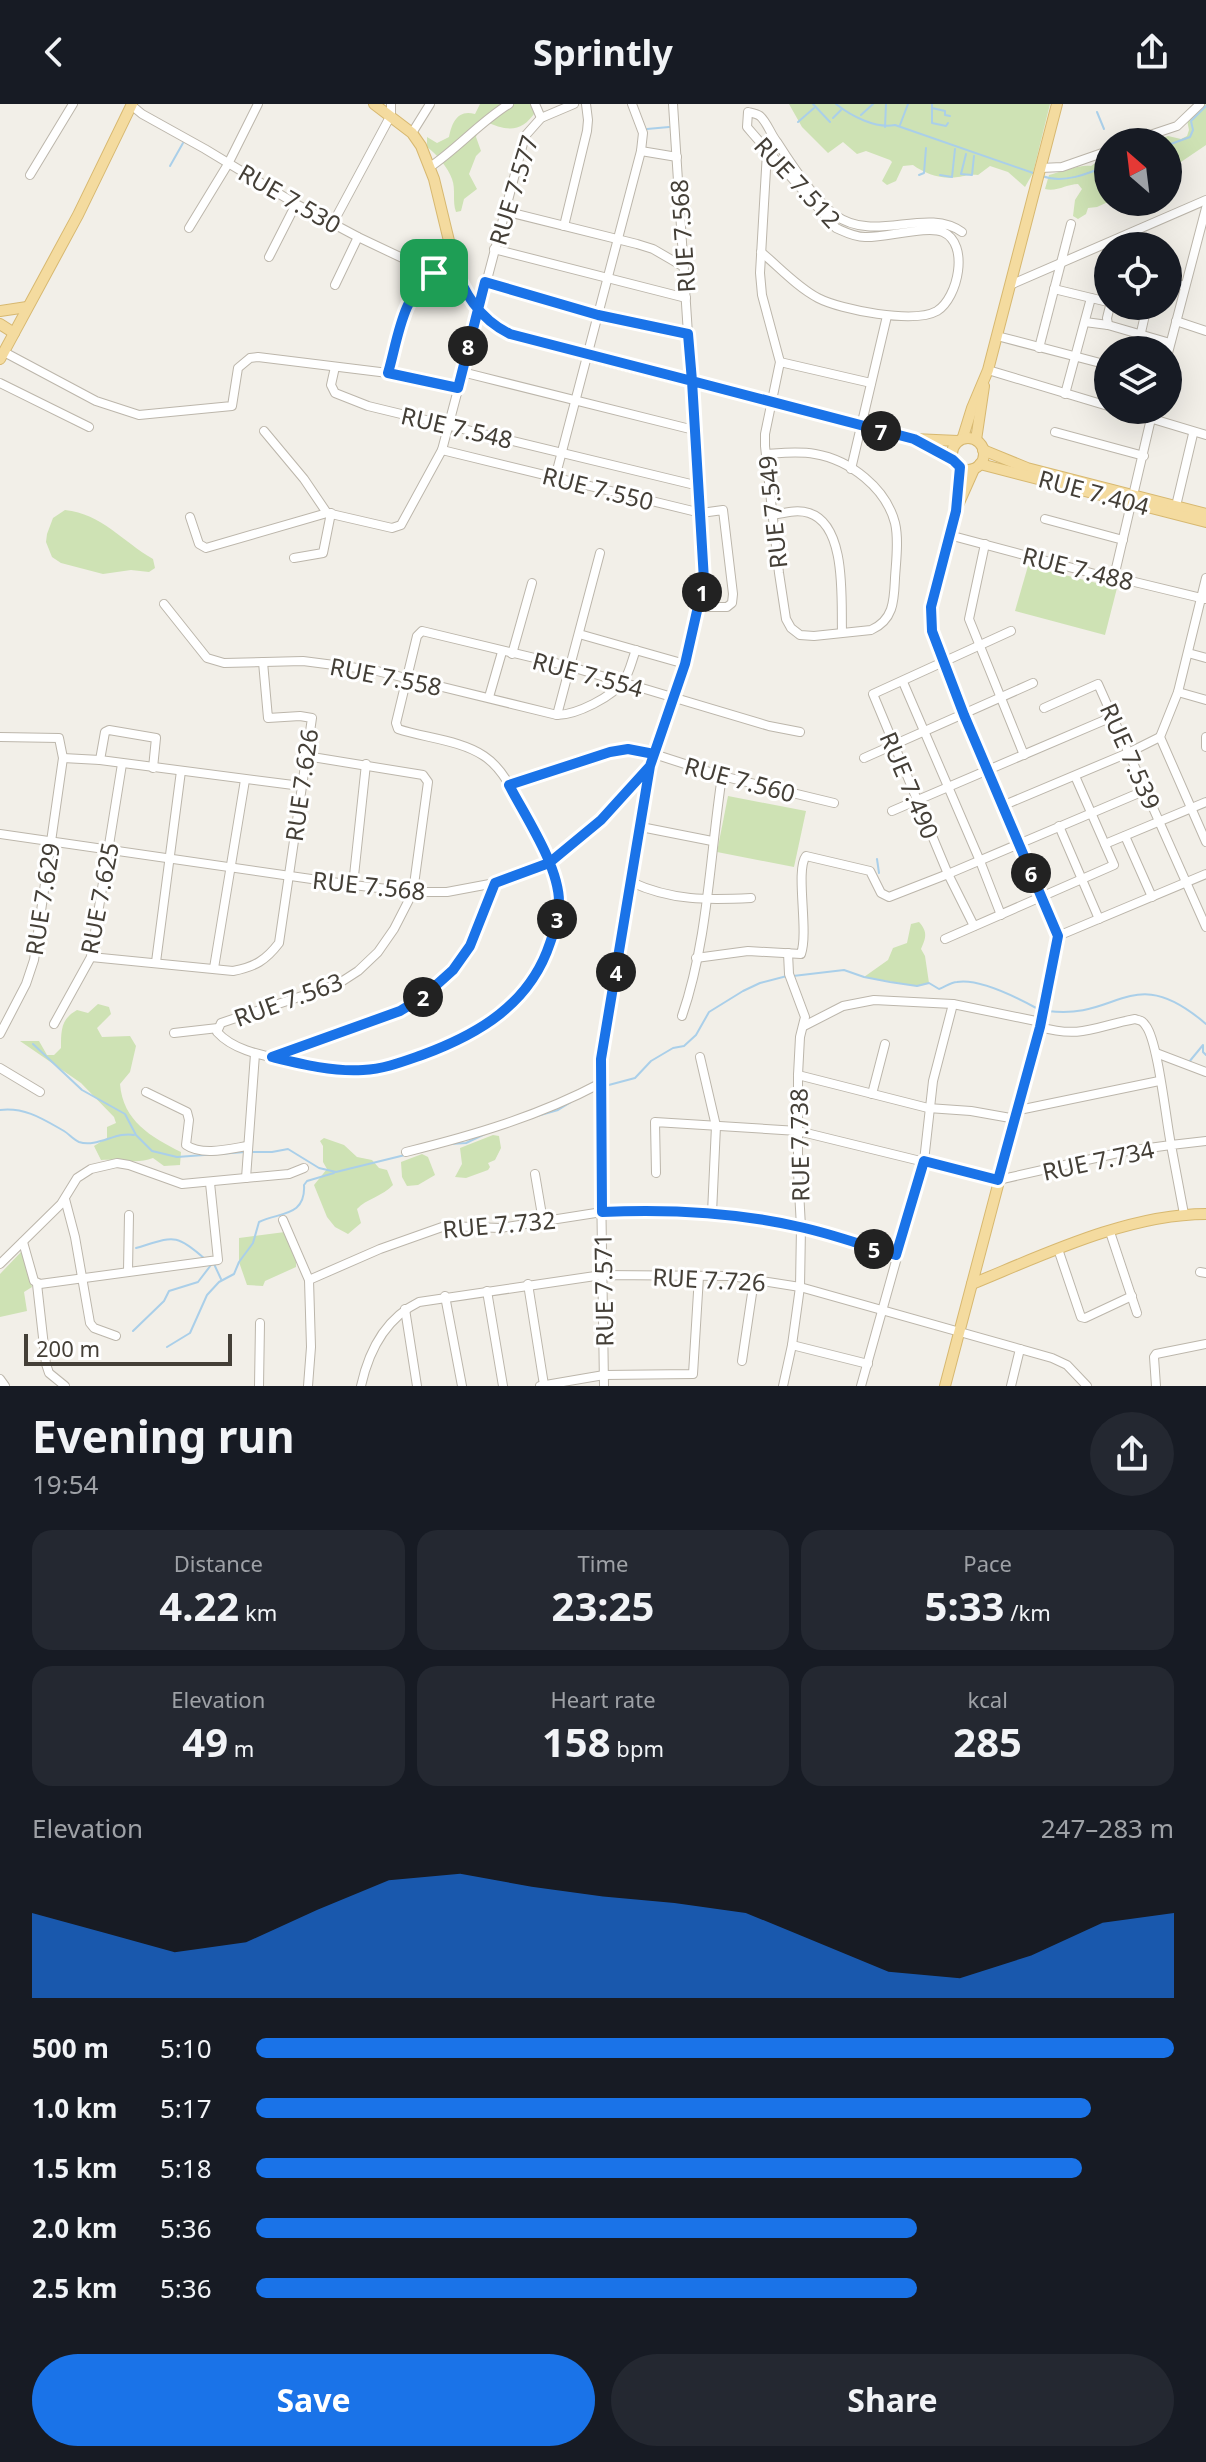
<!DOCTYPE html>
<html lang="en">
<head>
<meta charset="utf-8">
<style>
	:root { --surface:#171b24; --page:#242831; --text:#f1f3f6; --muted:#9ea1a6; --accent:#1a73e8 }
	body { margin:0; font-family:"Noto Sans",sans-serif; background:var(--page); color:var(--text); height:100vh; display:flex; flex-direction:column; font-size:30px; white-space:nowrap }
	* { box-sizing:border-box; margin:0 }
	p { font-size:26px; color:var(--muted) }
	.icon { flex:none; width:44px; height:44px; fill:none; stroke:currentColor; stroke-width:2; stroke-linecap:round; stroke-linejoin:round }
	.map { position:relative; height:1282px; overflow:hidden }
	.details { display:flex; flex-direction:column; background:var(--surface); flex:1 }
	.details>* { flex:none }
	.needle { width:52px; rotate:332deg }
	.controls { position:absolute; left:1094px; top:24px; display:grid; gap:16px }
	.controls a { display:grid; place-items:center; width:88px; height:88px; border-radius:50%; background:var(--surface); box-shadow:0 8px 32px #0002; font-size:40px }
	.scale { position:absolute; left:24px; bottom:20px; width:208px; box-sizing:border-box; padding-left:8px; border:4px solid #443f37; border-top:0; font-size:22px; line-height:28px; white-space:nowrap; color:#443f37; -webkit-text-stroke:6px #fff; paint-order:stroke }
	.pin { position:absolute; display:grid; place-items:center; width:68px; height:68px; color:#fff; margin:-34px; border-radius:16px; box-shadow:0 4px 12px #0006 }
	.km { position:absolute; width:40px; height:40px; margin:-20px; border-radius:50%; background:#222; color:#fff; font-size:22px; line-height:40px; text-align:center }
	.round { display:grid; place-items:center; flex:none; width:84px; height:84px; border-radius:42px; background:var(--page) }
	.headline { display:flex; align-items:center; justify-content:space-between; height:136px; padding:0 32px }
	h1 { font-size:44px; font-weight:700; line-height:60px }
	.stats { display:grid; grid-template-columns:repeat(3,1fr); gap:12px; height:136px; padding:8px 32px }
	.stats div { display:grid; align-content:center; border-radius:20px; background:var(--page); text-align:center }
	.stats b { font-size:40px; font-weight:700 }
	.stats small { font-size:22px; font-weight:400 }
	.stats p { font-size:22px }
	.chart { height:224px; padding:16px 32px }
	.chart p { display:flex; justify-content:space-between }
	.chart svg { width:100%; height:144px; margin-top:8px; fill:var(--accent); opacity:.7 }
	.action { display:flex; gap:16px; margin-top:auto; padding:16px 32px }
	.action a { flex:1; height:92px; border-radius:48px; background:var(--accent); color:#fff; font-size:32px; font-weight:700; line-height:92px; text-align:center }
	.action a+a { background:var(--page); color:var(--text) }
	ul { padding:0 32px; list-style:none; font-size:26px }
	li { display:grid; grid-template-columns:128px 96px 1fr; align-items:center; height:60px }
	li i { height:20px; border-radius:10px; background:var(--accent) }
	header { display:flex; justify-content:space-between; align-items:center; height:104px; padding:0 32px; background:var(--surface); font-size:36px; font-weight:700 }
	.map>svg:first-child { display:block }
	.green { fill:#cee2b4 }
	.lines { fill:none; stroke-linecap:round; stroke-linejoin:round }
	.stream { stroke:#aacfe9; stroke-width:2 }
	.minor-casing { stroke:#bcb6ab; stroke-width:10 }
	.major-casing { stroke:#d7b870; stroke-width:12 }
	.minor { stroke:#fff; stroke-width:8 }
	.major { stroke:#f4db9f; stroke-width:10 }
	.route-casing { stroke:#fff; stroke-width:16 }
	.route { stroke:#1a73e8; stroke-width:10 }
	.labels { text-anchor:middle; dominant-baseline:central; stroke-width:6; stroke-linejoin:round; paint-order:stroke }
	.street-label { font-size:24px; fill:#443f37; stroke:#fff }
</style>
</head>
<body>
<header><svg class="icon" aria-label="back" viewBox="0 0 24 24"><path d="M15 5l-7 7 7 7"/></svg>Sprintly<svg class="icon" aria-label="share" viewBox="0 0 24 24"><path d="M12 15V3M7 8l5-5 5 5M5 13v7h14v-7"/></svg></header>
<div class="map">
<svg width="1206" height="1282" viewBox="0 0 1206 1282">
	<rect width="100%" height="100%" fill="#f2efe8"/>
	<g class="green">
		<path d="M480 0H533L536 7C521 30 507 27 484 17L481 18 476 33 481 47 476 52 469 70 477 85 464 95 461 107 456 108C452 98 456 85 452 75 448 64 437 50 427 43V33L437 39 449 33C452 18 458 5 475 10Z"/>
		<path d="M789 0H1050L1033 69 1025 83 1008 68 990 62 978 71C969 70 966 72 958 73 943 76 925 70 913 61L903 62 896 77 887 81 882 77 892 58 890 56 866 47 857 50 843 38 828 49 802 23Z"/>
		<polygon points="1202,0 1206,0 1206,41 1175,62 1172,71 1168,72 1168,38 1151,38 1168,32 1181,35 1187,32 1189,26 1187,16"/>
		<path d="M1104 53H1108V98L1097 103 1088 104 1086 110 1078 115 1073 112 1075 96 1082 85 1078 80C1067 80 1057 88 1045 85L1049 71C1059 68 1082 60 1091 62Z"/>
		<path d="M65 406C102 410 122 437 153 455L155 464 149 468 131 466 103 470 61 459 52 453 46 438 47 430 53 414Z"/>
		<polygon points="1028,462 1117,484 1105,531 1015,507"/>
		<polygon points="728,692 806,707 794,763 717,748"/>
		<path d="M919 818C928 828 926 834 921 845L925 852 929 879 917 882 864 873 888 856 893 844 907 839 911 820Z"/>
		<path d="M98 900 109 903 111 910 97 924 102 933 130 932 136 942 130 968 120 980C123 1017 151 1033 181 1048L180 1061 164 1062 153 1054C135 1061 120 1054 101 1056L94 1042 107 1034V1023L116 1019 114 1013 81 979 20 937H39L47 951H54L61 944C61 926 61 915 77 906L88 909Z"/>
		<polygon points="493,1031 499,1032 501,1044 495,1056 488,1059 490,1063 488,1066 466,1074 455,1073 462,1060 460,1044"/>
		<path d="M324 1034 344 1041 357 1053 372 1056 379 1064 387 1066 393 1081C383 1092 366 1095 357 1105L361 1119 348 1130 335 1123 327 1113 314 1081 327 1065 323 1058V1042L320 1037Z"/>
		<polygon points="422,1050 428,1053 435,1071 418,1081 407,1082 402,1073 401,1058"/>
		<polygon points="285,1128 296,1154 296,1163 265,1177 263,1182 247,1181 239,1158 239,1134"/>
		<polygon points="22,1147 32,1183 24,1188 27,1207 0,1213 0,1170"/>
	</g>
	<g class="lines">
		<g class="stream">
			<polyline points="813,0 830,18"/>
			<path d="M836 0C851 12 876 25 895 21L1036 70"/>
			<polyline points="932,0 932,19 946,22 948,19"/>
			<polyline points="932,4 945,7 945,11 950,12"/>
			<polyline points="1097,8 1104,25"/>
			<polyline points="861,11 873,0"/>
			<polyline points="833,14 841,6"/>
			<polyline points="798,18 814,4"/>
			<polyline points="900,21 908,0"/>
			<polyline points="885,23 886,0"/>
			<polyline points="647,25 669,23"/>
			<polyline points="1168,41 1190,33 1193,26 1191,17 1206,2"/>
			<polyline points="966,50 961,70 972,71 974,52"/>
			<polyline points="170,62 183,39"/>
			<polyline points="919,71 924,69 926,44"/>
			<polyline points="940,71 952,73 955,45"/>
			<path d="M1042 72C1063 80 1088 70 1108 61"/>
			<polyline points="877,755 879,769"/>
			<path d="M793 872 844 866 864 873 890 878 917 882 929 879 939 885C945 883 951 878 957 878 980 874 1018 894 1038 905"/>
			<path d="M1048 907C1118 917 1132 856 1206 920"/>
			<polyline points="33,940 82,986 125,1010 136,1031 152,1047 177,1053 245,1048"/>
			<polyline points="1189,958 1203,941 1203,948 1206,951"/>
			<polyline points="605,982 635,974 651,957 673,944 684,942 696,931 709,908 743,887 760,879 787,872"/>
			<path d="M0 1006C25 1003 43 1015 64 1027 69 1030 74 1036 79 1038 97 1044 117 1027 134 1031"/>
			<polyline points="537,1012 558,1006 571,998"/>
			<polyline points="450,1040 466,1039 485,1030"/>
			<polyline points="252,1048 272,1048 288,1045 319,1064 336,1068 405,1051"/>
			<path d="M136 1144C173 1133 175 1128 205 1155"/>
			<polyline points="214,1160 221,1175"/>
			<polyline points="133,1227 164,1197 169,1187 198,1178 211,1161"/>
			<path d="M167 1243 190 1229 207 1191 219 1178 234 1170 239 1158 253 1139 259 1118C279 1108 306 1113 304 1081L307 1077 334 1069"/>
		</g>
		<defs>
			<g id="minor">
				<polyline points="535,0 541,14"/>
				<polyline points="131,1 142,10 205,45 296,100 358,133 434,169 452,156"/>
				<polyline points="412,29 430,0"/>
				<polyline points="1129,38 1177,22 1200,0"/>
				<polyline points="641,47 677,53"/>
				<path d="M430 63C458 44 480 18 509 0"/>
				<polyline points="1041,64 1062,63 1108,47"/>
				<polyline points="30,71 73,0"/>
				<polyline points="504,107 637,140 653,145 684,163"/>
				<polyline points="333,119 391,11 391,0"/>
				<polyline points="564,122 587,27 588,16 586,0"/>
				<polyline points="189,124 228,60 258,0"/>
				<polyline points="494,145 686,194"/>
				<path d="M761 148C779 163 797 183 818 194 841 206 914 220 937 207 958 194 970 140 943 128 928 121 884 134 865 133 854 133 845 128 836 124L753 30 747 23 748 8C752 9 757 10 760 12 767 18 771 31 777 38 791 60 815 97 835 111 875 140 926 102 962 128"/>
				<polyline points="269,153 296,100"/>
				<polyline points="1168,177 1185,182"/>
				<polyline points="485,178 598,211 688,230"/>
				<polyline points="335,181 358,133"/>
				<polyline points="1010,181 1206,96"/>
				<polyline points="1054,185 1108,198"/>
				<polyline points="1176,217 1206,227"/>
				<polyline points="1085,218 1108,221 1170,239"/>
				<polyline points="1108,221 1107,214 1110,202"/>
				<polyline points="997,232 1108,261"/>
				<polyline points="1039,244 1071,120"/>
				<polyline points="1137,246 1147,202"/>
				<polyline points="4,248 96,297 139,311 232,302 238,264 250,254 258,253 388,269 458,284"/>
				<polyline points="1168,249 1206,104"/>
				<polyline points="780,258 871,279"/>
				<polyline points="335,263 331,281 335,289 368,302 699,382"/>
				<polyline points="988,266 1108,302"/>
				<polyline points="462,268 694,326"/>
				<path d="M388 269C398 235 402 190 434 169"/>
				<polyline points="0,279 89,323"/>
				<polyline points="1065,290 1091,194"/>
				<polyline points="1123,306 1206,331"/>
				<polyline points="264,327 304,375 327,409"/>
				<polyline points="1055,328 1144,352"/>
				<polyline points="442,346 701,409 723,406 733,490 732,499 727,503 699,503"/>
				<path d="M766 350C782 349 798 347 815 350 850 356 886 384 895 419 899 436 896 457 895 474 894 496 894 516 871 526L814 532 800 531 791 524 786 515 779 469 765 342V330L780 258 762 191 760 169 767 48"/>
				<polyline points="851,365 887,212"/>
				<polyline points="555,374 641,47 643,29 632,0"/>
				<polyline points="1176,402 1193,330"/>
				<path d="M772 411C784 409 797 405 809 409 847 421 841 496 842 528"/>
				<polyline points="190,413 199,440 206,444 327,409 392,424 401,421 442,346 525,32 541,14 574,0"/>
				<polyline points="1045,415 1123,436"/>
				<polyline points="949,431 1110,474 1114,473 1205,495"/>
				<polyline points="985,440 969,515 1024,651"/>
				<polyline points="294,454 323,449 331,409"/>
				<polyline points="1114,473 1153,306"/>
				<polyline points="1206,474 1178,588 1160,633 1206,738"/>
				<path d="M164 500 207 554 224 559 303 557 373 566 557 611C576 611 613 593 624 576 630 568 632 555 636 546"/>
				<polyline points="1011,527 873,590 948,770 1146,686"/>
				<polyline points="579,530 685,560"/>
				<polyline points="1188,549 1206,554"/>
				<polyline points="512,550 532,479"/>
				<polyline points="903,578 980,757 1001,811"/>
				<polyline points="1178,588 1206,596"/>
				<polyline points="489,593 502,548"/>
				<polyline points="1044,604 1098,580 1206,823"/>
				<polyline points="557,611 600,449"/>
				<polyline points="0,633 59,634 63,654 34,856 26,880 0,930"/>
				<polyline points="1206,633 1206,643"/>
				<path d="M306 652 423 671 428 678 413 788 394 825 378 848 358 867 338 880 221 919 217 928C236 949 269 952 295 958 321 964 353 970 379 965 395 962 410 955 425 950 483 929 531 897 551 837 555 824 560 810 559 796 557 770 542 745 530 723 518 699 507 667 484 652 460 636 425 634 398 625L396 619 417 532 422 527 568 562 769 622 800 628"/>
				<polyline points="63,654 100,656 301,682"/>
				<polyline points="864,654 1033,579"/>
				<polyline points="100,656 105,628 109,626 156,634 153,664"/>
				<polyline points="509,681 610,648 628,645 654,650 722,672 834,699"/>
				<polyline points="1002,702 1128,649 1160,633"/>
				<polyline points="892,707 1112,613"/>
				<polyline points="1059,722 1099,815"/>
				<polyline points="641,723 712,737"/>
				<polyline points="0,730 353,781 413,788 447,788 495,779 549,759 601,716 650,662 685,560 704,476 673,0"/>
				<polyline points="1125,732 1152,793"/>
				<polyline points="1105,740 1206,698"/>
				<path d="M631 778C672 797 708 796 751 794"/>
				<polyline points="353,781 366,660"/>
				<polyline points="1058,832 1206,770"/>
				<polyline points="945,835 1114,761 1075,672"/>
				<path d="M91 853 233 867C255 863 266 856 279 839L312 614 300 612 268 614 263 558"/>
				<path d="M696 854 748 847 801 850C809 827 795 766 806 752L870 767 881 789 889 793 948 770 974 822"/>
				<polyline points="156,858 181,667"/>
				<polyline points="214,864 245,676"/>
				<path d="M682 912C708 837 710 750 722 672"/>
				<polyline points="54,920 91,853 122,660"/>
				<polyline points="804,922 843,902 874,896 953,900 1041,918"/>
				<polyline points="174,929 218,924"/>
				<polyline points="1156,949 1206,968"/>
				<polyline points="273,953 400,907 423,893 453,866 470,842 495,779"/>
				<polyline points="700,953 716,1022 712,1109"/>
				<polyline points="0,964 40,988"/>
				<polyline points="798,971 928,1004 971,1007 1016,1015"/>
				<path d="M146 988 187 1008 189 1016 186 1041C202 1052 229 1045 247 1042"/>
				<polyline points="872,990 885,940"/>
				<polyline points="1019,1006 1159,977"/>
				<path d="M406 1048C474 1031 539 1012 601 979"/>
				<path d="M656 1069 655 1018 798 1027 998 1076 1127 1047 1171 1041C1166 1016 1158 938 1146 922 1142 916 1141 917 1135 915 1096 922 1082 935 1040 923"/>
				<polyline points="535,1070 543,1117"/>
				<polyline points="246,1074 255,950"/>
				<polyline points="65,1095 75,1133 90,1219 94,1224 116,1232"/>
				<polyline points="1184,1110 1171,1041 1206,1037"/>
				<polyline points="283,1116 309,1176"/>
				<polyline points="1110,1128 1137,1209"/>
				<polyline points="23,1138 34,1177 40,1180 218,1156 210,1079"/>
				<polyline points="1058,1145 1081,1213 1085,1214 1132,1192"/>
				<polyline points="0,1160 61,1100 77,1074 91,1065 117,1059 129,1061 182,1080 289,1070 304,1064"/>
				<polyline points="128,1167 129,1111"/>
				<polyline points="1200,1168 1206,1169"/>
				<polyline points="37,1180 46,1260 49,1269 65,1282"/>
				<polyline points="528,1180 544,1281"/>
				<polyline points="487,1187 503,1282"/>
				<polyline points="445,1192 462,1282"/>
				<polyline points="405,1205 417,1282"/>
				<polyline points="792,1241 868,1260"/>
				<polyline points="742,1257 754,1176"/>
				<polyline points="0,1275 5,1282"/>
				<polyline points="259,1282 260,1219"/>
				<polyline points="308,1282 311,1243 309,1176 380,1145 445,1122 500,1124 602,1108 653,1106 727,1110 801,1123 896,1151"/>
				<path d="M361 1282C369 1246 386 1214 419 1198L602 1171 731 1172 800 1183 1052 1254 1067 1261 1087 1282"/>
				<polyline points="540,1282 604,1271 693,1270 699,1172"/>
				<polyline points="604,1282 600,1010 601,955 650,662"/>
				<polyline points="783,1282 792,1241 800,1183 801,1123 798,1068 798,971 800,933 805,913 789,870 788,849"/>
				<polyline points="861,1282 924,1057 933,977 953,900"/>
				<polyline points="1011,1282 1020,1245"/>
				<polyline points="1156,1282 1154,1253 1156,1250 1206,1240"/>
			</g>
			<g id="major">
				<polyline points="374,0 412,29 421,42 434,75 458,174 477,205 500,225 520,233 588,252 914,335 958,337"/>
				<polyline points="0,207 27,203"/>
				<polyline points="0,220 14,229"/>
				<polyline points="0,255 78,111 132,0"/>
				<polyline points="963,333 972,304 988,266 1057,0"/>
				<circle cx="968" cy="350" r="16"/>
				<polyline points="976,336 984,282"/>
				<polyline points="919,338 953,356"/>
				<polyline points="983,346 1027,364 1206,410"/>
				<polyline points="980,360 1206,418"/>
				<polyline points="958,401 974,365"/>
				<path d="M972 1180C1043 1151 1128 1110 1206 1110"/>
				<polyline points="945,1282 1041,918 1058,832 964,611 932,527 931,503 956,407 960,365"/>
			</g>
		</defs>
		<use href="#minor" class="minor-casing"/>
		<use href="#major" class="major-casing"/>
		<use href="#minor" class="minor"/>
		<use href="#major" class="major"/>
	</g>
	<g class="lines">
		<defs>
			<path id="route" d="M434 169 452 156C463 188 479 215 510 230L692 277 704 476 685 560 650 662 601 716 549 759 495 779 470 842 453 866 423 893 400 907 272 953C301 960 333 968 363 966 384 965 402 958 422 951 479 930 530 900 550 839 555 826 559 812 559 798 559 762 525 712 509 681L610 648 628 645 654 650 650 662 601 955 602 1108C668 1105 735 1108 800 1123 833 1130 864 1142 896 1151L924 1057 998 1076 1040 923 1058 832 964 611 932 527 931 503 956 407 960 363 953 356 914 335 692 277 688 230 598 211 485 178 458 284 388 269C398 235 402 190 434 169"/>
		</defs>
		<use href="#route" class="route-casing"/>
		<use href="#route" class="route"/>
	</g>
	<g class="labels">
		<g class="street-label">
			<text transform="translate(798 78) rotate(47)">RUE 7.512</text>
			<text transform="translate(513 86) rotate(-73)">RUE 7.577</text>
			<text transform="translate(290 94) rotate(30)">RUE 7.530</text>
			<text transform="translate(682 132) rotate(-94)">RUE 7.568</text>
			<text transform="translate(457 323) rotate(13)">RUE 7.548</text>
			<text transform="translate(598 384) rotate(14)">RUE 7.550</text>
			<text transform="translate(1094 388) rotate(15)">RUE 7.404</text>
			<text transform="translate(772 408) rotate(-96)">RUE 7.549</text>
			<text transform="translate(1078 464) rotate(14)">RUE 7.488</text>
			<text transform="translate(588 570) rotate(15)">RUE 7.554</text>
			<text transform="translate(386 572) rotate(11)">RUE 7.558</text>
			<text transform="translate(1131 652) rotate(66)">RUE 7.539</text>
			<text transform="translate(740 675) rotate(15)">RUE 7.560</text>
			<text transform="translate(301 681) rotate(-82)">RUE 7.626</text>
			<text transform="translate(910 681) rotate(67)">RUE 7.490</text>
			<text transform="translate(369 781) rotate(6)">RUE 7.568</text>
			<text transform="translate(99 794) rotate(-79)">RUE 7.625</text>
			<text transform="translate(42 795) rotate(-81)">RUE 7.629</text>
			<text transform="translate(288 895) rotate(-20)">RUE 7.563</text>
			<text transform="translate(799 1041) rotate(-91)">RUE 7.738</text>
			<text transform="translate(1098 1056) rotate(-12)">RUE 7.734</text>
			<text transform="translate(499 1120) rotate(-5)">RUE 7.732</text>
			<text transform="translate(709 1175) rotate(3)">RUE 7.726</text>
			<text transform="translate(603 1186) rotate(-91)">RUE 7.571</text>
		</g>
	</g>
</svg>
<div class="controls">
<a><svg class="needle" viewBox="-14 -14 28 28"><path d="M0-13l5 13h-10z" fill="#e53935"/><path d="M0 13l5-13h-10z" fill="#9ea1a6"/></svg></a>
<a><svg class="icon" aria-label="locate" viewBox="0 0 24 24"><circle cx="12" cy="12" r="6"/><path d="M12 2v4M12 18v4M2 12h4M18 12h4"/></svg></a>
<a><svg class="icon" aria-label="layers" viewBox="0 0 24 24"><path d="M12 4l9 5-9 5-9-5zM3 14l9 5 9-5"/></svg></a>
</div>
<div class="scale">200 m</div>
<div class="pin" style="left:434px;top:169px;background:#1e9e55"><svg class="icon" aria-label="arrive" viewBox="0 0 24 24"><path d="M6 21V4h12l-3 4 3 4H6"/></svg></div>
<b class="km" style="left:702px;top:488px">1</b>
<b class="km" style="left:423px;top:893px">2</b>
<b class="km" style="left:557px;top:815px">3</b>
<b class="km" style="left:616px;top:868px">4</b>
<b class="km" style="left:874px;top:1145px">5</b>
<b class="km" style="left:1031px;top:769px">6</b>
<b class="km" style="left:881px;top:327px">7</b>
<b class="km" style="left:468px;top:242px">8</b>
</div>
<section class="details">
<div class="headline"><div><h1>Evening run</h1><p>19:54</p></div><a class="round"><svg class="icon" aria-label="share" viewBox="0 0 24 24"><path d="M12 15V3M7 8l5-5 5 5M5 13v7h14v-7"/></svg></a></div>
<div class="stats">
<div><p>Distance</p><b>4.22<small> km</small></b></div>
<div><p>Time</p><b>23:25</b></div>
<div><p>Pace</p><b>5:33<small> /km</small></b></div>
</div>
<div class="stats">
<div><p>Elevation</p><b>49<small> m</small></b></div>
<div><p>Heart rate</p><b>158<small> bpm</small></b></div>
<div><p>kcal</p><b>285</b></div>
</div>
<div class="chart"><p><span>Elevation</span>247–283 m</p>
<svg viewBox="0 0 160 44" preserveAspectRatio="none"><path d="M0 44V18L10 24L20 30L30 27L40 17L50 8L60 6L70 10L80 13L90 15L100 18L110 27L120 36L130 38L140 31L150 21L160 18V44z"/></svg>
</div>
<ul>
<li><b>500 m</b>5:10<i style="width:100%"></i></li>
<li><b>1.0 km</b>5:17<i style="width:91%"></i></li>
<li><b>1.5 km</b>5:18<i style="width:90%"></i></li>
<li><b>2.0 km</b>5:36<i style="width:72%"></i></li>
<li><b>2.5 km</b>5:36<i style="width:72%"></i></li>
</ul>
<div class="action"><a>Save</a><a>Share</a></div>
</section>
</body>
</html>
